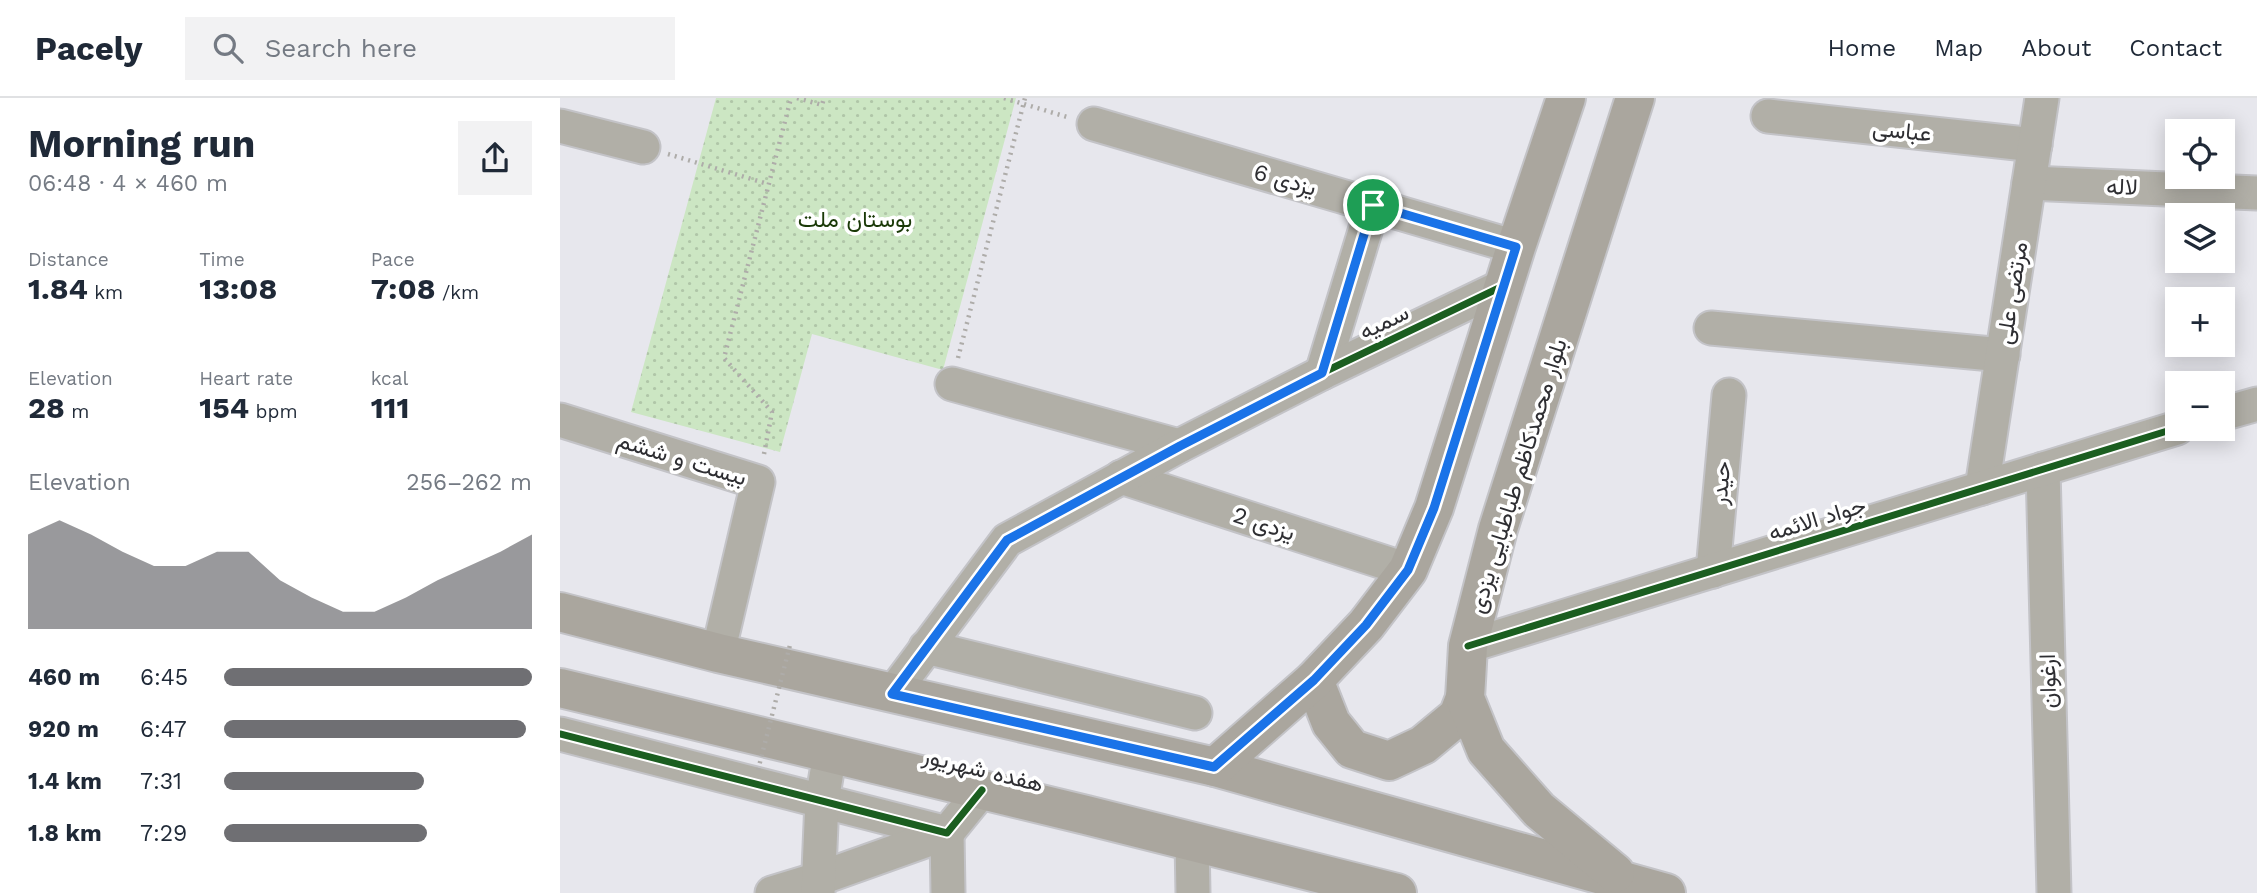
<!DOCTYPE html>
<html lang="en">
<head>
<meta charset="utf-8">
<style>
	:root { --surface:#fff; --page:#f2f2f3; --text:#1f2937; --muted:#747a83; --line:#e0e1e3; --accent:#6f6f73 }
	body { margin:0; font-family:"Work Sans",Vazirmatn,sans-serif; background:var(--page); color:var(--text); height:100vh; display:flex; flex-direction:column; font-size:26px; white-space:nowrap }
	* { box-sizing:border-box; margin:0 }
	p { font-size:23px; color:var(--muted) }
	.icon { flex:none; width:38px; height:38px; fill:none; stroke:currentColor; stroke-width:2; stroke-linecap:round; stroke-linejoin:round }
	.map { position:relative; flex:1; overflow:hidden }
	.panel { display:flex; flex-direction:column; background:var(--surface); width:560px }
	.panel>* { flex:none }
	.buttons { position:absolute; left:1605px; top:21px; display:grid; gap:14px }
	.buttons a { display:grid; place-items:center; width:70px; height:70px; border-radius:0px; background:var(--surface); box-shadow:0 4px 18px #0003; font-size:35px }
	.pin { position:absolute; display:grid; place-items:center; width:60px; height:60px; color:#fff; margin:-30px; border:4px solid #fff; border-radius:50%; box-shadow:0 2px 7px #0007 }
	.round { display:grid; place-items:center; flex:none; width:74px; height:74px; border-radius:0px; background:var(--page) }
	.overview { display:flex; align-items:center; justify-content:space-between; height:119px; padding:0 28px }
	h1 { font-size:38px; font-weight:700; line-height:52px }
	.metrics { display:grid; grid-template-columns:repeat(3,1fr); gap:10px; height:119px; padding:7px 28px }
	.metrics div { display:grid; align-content:center }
	.metrics b { font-size:30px; font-weight:700 }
	.metrics small { font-size:19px; font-weight:400 }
	.metrics p { font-size:19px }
	.chart { height:196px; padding:14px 28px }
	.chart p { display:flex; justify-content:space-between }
	.chart svg { width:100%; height:126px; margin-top:7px; fill:var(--accent); opacity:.7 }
	ul { padding:0 28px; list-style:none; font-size:23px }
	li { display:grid; grid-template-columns:112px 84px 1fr; align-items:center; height:52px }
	li i { height:18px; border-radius:9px; background:var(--accent) }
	header { display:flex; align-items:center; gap:42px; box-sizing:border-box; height:98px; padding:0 35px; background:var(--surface); border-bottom:2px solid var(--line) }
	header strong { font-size:33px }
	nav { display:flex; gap:38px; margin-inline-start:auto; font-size:24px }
	.search { width:490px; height:63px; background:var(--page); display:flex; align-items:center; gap:18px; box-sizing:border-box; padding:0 24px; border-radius:0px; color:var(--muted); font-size:26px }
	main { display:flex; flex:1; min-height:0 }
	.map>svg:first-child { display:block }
	.park { fill:url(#park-dots) }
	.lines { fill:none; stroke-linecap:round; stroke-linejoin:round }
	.minor-casing { stroke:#c3c3c7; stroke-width:37 }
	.major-casing { stroke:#c3c3c7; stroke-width:42 }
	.path { stroke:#aeaca9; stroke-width:4.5; stroke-dasharray:2 5; stroke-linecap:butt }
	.minor { stroke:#b1afa7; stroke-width:33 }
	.major { stroke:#aaa69e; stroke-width:38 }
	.path-bridge { stroke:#aeaca9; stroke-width:4.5; stroke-dasharray:2 5; stroke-linecap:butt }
	.cycleway-casing { stroke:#fff; stroke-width:11 }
	.cycleway { stroke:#1b5e20; stroke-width:7 }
	.route-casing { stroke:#fff; stroke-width:14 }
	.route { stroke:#1a73e8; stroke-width:9 }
	.labels { text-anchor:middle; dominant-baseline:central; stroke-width:7; stroke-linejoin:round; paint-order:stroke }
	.street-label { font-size:23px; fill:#2e2e32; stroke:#fff }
	.park-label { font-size:23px; fill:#1a3907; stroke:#fff }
</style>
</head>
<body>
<header>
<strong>Pacely</strong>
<div class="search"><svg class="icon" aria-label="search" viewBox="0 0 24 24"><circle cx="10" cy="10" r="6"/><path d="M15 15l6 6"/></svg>Search here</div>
<nav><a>Home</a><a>Map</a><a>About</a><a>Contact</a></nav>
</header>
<main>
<section class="panel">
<div class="overview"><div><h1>Morning run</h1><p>06:48 · 4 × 460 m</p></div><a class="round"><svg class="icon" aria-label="share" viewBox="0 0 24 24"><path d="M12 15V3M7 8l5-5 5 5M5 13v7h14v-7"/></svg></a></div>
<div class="metrics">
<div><p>Distance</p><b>1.84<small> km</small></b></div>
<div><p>Time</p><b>13:08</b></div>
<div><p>Pace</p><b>7:08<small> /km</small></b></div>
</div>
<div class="metrics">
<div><p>Elevation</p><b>28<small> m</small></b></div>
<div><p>Heart rate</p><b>154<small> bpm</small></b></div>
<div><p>kcal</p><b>111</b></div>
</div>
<div class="chart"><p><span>Elevation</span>256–262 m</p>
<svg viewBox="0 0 160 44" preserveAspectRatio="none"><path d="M0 44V11L10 6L20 11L30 17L40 22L50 22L60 17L70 17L80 27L90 33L100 38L110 38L120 33L130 27L140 22L150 17L160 11V44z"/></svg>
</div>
<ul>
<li><b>460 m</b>6:45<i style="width:100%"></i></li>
<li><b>920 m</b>6:47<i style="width:98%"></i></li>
<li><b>1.4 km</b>7:31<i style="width:65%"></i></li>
<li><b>1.8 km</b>7:29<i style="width:66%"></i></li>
</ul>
</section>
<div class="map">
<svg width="1697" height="795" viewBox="0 0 1697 795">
	<defs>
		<pattern id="park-dots" width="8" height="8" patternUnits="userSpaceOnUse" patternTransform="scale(1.75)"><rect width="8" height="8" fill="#cce6c3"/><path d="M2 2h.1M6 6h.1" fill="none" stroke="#b0c6a8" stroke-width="1.8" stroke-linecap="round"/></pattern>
	</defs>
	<rect width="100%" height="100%" fill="#e7e7ed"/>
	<polygon class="park" points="156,0 456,0 383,272 252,236 220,354 71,314"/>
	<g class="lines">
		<defs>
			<g id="minor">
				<polyline points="1208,18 1475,47"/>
				<polyline points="534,26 956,149"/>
				<polyline points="0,28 83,49"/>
				<polyline points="1469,85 1697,95"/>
				<polyline points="1151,230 1443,257"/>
				<polyline points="762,275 813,107"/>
				<polyline points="392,286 619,348"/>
				<polyline points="1662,316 1697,306"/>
				<polyline points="0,322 198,384 158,555"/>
				<polyline points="1483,371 1494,795"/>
				<polyline points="561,379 848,472"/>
				<polyline points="1422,390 1482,0"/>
				<polyline points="1153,473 1169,297"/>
				<polyline points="908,548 1617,330"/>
				<polyline points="366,549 635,615"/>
				<polyline points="332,596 447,442 619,348 762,275 943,188"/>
				<polyline points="0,636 387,735 422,692"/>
				<polyline points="632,743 633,795"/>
				<polyline points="212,795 258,781 387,735 388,795"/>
				<polyline points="258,795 262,703 270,655"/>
			</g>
			<g id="major">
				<polyline points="0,514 158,555 655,669 1106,795"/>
				<polyline points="754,582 771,625 792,651 829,663 863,647 898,618 905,600"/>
				<polyline points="0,590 526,717 837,795"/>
				<polyline points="655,669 754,582 806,527 848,472 874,410 956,149 1006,0"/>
				<polyline points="1055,775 979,712 926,652 905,600 908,548 938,431 1075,0"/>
			</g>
		</defs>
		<use href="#minor" class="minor-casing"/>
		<use href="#major" class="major-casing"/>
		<g class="path">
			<polyline points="237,0 262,7 264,0"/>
			<polyline points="444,0 507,19"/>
			<polyline points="108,56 208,86"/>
			<polyline points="398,260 465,0"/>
			<polyline points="204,356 212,314 164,260 231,0"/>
		</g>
		<use href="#minor" class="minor"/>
		<use href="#major" class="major"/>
		<polyline class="path-bridge" points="198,672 230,547"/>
		<defs>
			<g id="cycleway">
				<polyline points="908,548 1617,330"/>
				<polyline points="332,596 447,442 619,348 762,275 943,188"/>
				<polyline points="0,636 387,735 422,692"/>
			</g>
		</defs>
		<use href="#cycleway" class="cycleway-casing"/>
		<use href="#cycleway" class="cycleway"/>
	</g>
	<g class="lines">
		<defs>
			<polygon id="route" points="813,107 956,149 874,410 848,472 806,527 754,582 654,669 332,596 447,442 620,348 762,275"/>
		</defs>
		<use href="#route" class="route-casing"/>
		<use href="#route" class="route"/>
	</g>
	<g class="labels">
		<g class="street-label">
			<text transform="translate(1342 33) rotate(6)">عباسی</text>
			<text transform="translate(725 82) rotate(16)">یزدی 6</text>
			<text transform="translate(1562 89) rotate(2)">لاله</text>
			<text transform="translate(1452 195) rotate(-81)">مرتضی علی</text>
			<text transform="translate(824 224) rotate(-26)">سمیه</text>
			<text transform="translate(122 361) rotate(17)">بیست و ششم</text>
			<text transform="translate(958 378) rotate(-73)">بلوار محمدکاظم طباطبایی یزدی</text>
			<text transform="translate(1161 385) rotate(-85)">حیدر</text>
			<text transform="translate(1257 421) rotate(-17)">جواد الائمه</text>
			<text transform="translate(704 426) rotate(18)">یزدی 2</text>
			<text transform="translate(1488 583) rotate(-91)">ارغوان</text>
			<text transform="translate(423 672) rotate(14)">هفده شهریور</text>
		</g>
		<g class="park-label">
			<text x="295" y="121">بوستان ملت</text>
		</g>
	</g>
</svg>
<div class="buttons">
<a><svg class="icon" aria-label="locate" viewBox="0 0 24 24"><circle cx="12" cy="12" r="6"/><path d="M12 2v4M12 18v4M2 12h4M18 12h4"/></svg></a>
<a><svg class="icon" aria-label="layers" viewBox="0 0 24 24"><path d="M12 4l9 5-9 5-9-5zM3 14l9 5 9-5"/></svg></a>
<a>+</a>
<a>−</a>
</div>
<div class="pin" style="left:813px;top:107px;background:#1e9e55"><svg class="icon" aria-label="arrive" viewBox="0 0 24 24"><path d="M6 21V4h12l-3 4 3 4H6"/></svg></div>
</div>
</main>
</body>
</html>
